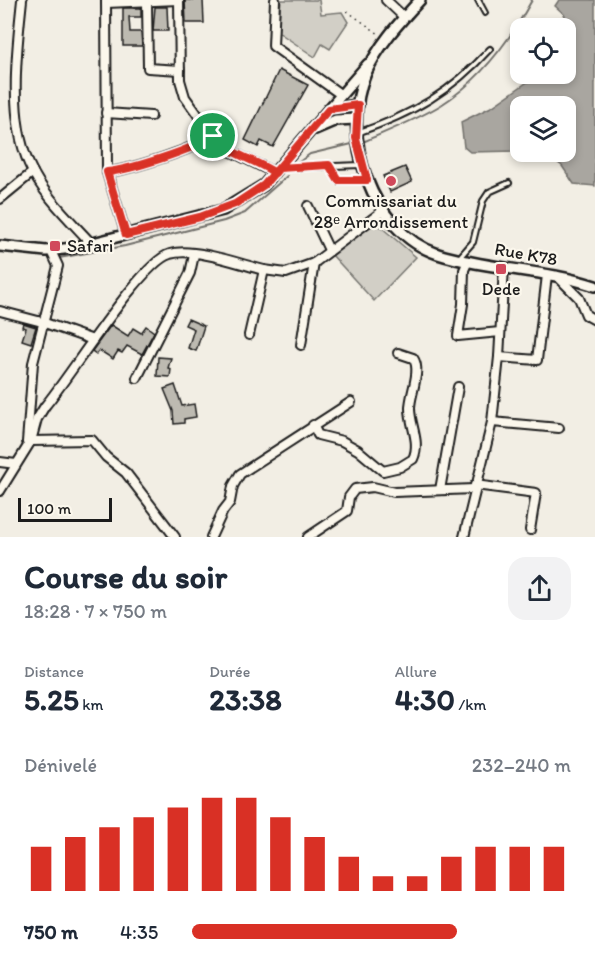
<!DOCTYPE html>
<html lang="fr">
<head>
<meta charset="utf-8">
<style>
	:root { --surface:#fff; --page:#f2f2f3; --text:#1f2937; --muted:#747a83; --accent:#d93025 }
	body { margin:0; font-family:Itim,sans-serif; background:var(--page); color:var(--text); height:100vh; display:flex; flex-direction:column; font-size:22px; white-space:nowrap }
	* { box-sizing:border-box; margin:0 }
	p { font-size:20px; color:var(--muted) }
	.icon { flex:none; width:33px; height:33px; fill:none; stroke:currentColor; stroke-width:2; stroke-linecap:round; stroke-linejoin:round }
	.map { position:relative; height:537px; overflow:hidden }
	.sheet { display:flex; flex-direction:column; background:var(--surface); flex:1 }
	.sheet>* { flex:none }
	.fabs { position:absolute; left:510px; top:18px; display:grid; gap:12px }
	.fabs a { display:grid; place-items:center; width:66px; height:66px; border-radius:12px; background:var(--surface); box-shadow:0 3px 9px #0003; font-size:30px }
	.scale { position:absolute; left:18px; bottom:15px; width:94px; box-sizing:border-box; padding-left:6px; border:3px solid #1c1c1c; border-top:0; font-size:16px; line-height:21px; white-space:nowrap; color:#1c1c1c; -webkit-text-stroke:4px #fbf7ec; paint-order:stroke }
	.pin { position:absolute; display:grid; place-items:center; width:51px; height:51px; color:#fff; margin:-26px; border:3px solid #fff; border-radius:50%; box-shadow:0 2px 6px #0007 }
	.round { display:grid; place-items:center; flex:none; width:63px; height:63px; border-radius:18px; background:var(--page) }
	.summary { display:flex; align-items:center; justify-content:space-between; height:102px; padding:0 24px }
	h1 { font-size:33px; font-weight:700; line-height:45px }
	.metrics { display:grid; grid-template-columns:repeat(3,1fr); gap:9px; height:102px; padding:6px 24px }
	.metrics div { display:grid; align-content:center }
	.metrics b { font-size:30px; font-weight:700 }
	.metrics small { font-size:16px; font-weight:400 }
	.metrics p { font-size:16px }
	.chart { height:168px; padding:12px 24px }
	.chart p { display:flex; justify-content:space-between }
	.chart svg { width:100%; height:108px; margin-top:6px; stroke:var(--accent); stroke-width:6 }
	ul { padding:0 24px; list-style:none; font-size:20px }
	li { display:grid; grid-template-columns:96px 72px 1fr; align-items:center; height:45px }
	li i { height:15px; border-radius:8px; background:var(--accent) }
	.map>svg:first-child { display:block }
	.green { fill:#d2cfc6; stroke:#777671; stroke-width:1.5 }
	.water { fill:#a9a6a0; stroke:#716f6b; stroke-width:1.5 }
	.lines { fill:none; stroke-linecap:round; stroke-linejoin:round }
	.stream { stroke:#716f6b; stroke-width:2 }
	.building { fill:#bdbab1; stroke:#1c1c1c; stroke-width:1.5 }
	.service-casing { stroke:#1c1c1c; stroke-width:8 }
	.minor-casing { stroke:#1c1c1c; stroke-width:12 }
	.tertiary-casing { stroke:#1c1c1c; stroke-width:14 }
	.path { stroke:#1c1c1c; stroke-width:1.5; stroke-dasharray:1.5 4.5; stroke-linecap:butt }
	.service { stroke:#fbf7ec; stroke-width:4 }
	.minor { stroke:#fbf7ec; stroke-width:8 }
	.tertiary { stroke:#fbf7ec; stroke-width:9 }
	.route-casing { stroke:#fff; stroke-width:12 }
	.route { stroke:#d93025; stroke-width:8 }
	.poi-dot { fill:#d1495b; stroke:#fbf7ec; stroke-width:2 }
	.labels { text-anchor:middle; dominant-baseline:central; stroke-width:4.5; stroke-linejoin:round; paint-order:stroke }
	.poi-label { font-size:18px; fill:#1c1c1c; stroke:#fbf7ec }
	.street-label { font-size:18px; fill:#1c1c1c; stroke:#fbf7ec }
</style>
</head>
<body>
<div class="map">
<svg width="595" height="537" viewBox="0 0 595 537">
	<rect width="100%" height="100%" fill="#f2eee4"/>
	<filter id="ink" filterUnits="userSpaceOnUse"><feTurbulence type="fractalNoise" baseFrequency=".0167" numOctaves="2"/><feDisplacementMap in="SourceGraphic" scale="12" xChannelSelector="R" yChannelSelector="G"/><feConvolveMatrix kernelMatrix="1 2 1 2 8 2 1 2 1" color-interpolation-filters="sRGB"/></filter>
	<g filter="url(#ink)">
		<g class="green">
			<polygon points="281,0 319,0 321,14 342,12 348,22 330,49 322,44 315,57 278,32"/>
			<polygon points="374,221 416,257 374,301 332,255"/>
		</g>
		<polygon class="water" points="559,0 595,0 595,186 574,184 562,166 544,152 566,152 566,106 520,106 520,151 470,152 464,147 461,122 493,106 539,74 566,74 566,28 556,28 565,15 555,6"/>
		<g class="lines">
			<g class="stream">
				<path d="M365 141C390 130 418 119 441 105 481 80 510 40 532 0"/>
				<polyline points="299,162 310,154 352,144"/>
				<polyline points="59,258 125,246 224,221 245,213 287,176"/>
			</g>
		</g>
		<g class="building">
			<polygon points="185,0 203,0 204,23 186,23"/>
			<polygon points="155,7 167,7 168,31 153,31"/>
			<polygon points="123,8 141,8 141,17 129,17 130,32 141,32 142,46 123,46"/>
			<polygon points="279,70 308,85 273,147 261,141 258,147 245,140"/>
			<polygon points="405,167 412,182 390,192 383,176"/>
			<polygon points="188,319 204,326 196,351 188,348 194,329 185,325"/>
			<polygon points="23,323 36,327 31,343 22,340 26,328 22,327"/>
			<polygon points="111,325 128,336 133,328 141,333 146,326 154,332 142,354 127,346 122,353 118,351 113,359 99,350 96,354 92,351"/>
			<polygon points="158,357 171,358 168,368 171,369 170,377 157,376"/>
			<polygon points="175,385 182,406 194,404 196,417 184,419 184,423 174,424 173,411 164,389"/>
		</g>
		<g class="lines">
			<defs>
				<g id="service">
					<polyline points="478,0 485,13"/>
					<path d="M357 133C413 114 451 92 490 49"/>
					<polyline points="329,165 338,181 367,180"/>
					<polyline points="280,168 361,165"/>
					<polyline points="459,258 473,242 483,201 489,192 509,183"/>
				</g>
				<g id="minor">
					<path d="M22 0C17 48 8 118 29 164 42 194 70 220 92 244"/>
					<polyline points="106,0 107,172 126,235"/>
					<polyline points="179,0 180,80 185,97 213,136 226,149 275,173"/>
					<polyline points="275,0 273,46 340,94"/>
					<polyline points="386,0 404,17"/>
					<polyline points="147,2 148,68 180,70"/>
					<polyline points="106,3 179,0"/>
					<polyline points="106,113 151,116"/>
					<path d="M107 172C130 170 194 149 213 136"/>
					<polyline points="0,199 33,172"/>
					<polyline points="308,206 329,250"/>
					<polyline points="468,261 464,270 463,304 458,336 500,332"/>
					<polyline points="557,276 579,298 586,315 595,320"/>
					<polyline points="0,311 42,322 93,340"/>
					<polyline points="249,335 264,270 286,273 314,263 384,210"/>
					<polyline points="301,345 314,263"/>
					<polyline points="499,357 537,360 547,275"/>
					<polyline points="137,378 190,273 194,255"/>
					<polyline points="492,422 559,428"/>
					<path d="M313 425 318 435 342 441 358 450 383 471 400 467 413 459C421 442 410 426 410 408 410 394 422 370 413 358L398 353"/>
					<polyline points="31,441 92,440 106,457 126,473 175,537"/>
					<polyline points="27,442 33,363 58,266 51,251"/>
					<polyline points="0,462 16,464"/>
					<polyline points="475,485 536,493 530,530"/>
					<polyline points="440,490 458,387"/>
					<path d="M0 491 31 441 37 419 45 406C69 378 142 261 170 254 194 247 240 264 264 270"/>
					<polyline points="211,537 223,511 230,502 233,486 240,474 351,402"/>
					<polyline points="308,537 347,511 349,497 355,489 373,487 394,492 474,489"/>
					<polyline points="464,537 492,422 499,357 504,267"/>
				</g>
				<g id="tertiary">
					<path d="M420 0C399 23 379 44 366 73 339 135 371 232 438 254 489 270 544 269 595 286"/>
					<polyline points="329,109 368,64"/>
					<polyline points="315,129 336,120 356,119"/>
					<polyline points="0,246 46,251 73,248 223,210 264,185 329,109 358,105"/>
				</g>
			</defs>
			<use href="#service" class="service-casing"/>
			<use href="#minor" class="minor-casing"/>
			<use href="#tertiary" class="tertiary-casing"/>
			<polyline class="path" points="347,11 379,34"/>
			<use href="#service" class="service"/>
			<use href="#minor" class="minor"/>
			<use href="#tertiary" class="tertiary"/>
		</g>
	</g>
	<g class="lines" filter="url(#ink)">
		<defs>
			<path id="route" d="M213 136C234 157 252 158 275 173L279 168 329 165 338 180H367L356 138 358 105 329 109 264 185 235 204 200 217 126 235 107 172C130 170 195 149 213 136"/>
		</defs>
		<use href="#route" class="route-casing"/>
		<use href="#route" class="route"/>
	</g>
	<g class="poi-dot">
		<circle cx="391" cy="181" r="6"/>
		<rect x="49" y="240" width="12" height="12" rx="3"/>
		<rect x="495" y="263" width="12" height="12" rx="3"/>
	</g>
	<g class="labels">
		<g class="poi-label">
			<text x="391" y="201">Commissariat du<tspan x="391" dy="21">28ᵉ Arrondissement</tspan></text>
			<text x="67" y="246" text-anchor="start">Safari</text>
			<text x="501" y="289">Dede</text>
		</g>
		<g class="street-label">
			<text transform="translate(526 254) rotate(10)">Rue K78</text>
		</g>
	</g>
</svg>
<div class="fabs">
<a><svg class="icon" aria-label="locate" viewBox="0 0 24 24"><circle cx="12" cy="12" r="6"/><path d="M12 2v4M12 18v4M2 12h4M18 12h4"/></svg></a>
<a><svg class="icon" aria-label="layers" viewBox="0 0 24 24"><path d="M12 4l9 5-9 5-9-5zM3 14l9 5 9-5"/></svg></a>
</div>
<div class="scale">100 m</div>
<div class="pin" style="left:213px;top:136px;background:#1e9e55"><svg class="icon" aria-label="arrive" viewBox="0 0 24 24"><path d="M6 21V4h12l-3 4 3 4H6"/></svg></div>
</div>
<section class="sheet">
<div class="summary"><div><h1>Course du soir</h1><p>18:28 · 7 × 750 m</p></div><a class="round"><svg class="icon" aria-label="share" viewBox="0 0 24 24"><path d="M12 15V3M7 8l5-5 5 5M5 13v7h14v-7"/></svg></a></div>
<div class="metrics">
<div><p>Distance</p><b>5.25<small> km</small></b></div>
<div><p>Durée</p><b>23:38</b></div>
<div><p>Allure</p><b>4:30<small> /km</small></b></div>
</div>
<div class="chart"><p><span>Dénivelé</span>232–240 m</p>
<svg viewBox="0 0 160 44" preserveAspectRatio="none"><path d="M5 44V26M15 44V22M25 44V18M35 44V14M45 44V10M55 44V6M65 44V6M75 44V14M85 44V22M95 44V30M105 44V38M115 44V38M125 44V30M135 44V26M145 44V26M155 44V26"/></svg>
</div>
<ul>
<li><b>750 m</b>4:35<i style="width:70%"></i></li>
</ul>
</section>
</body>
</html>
